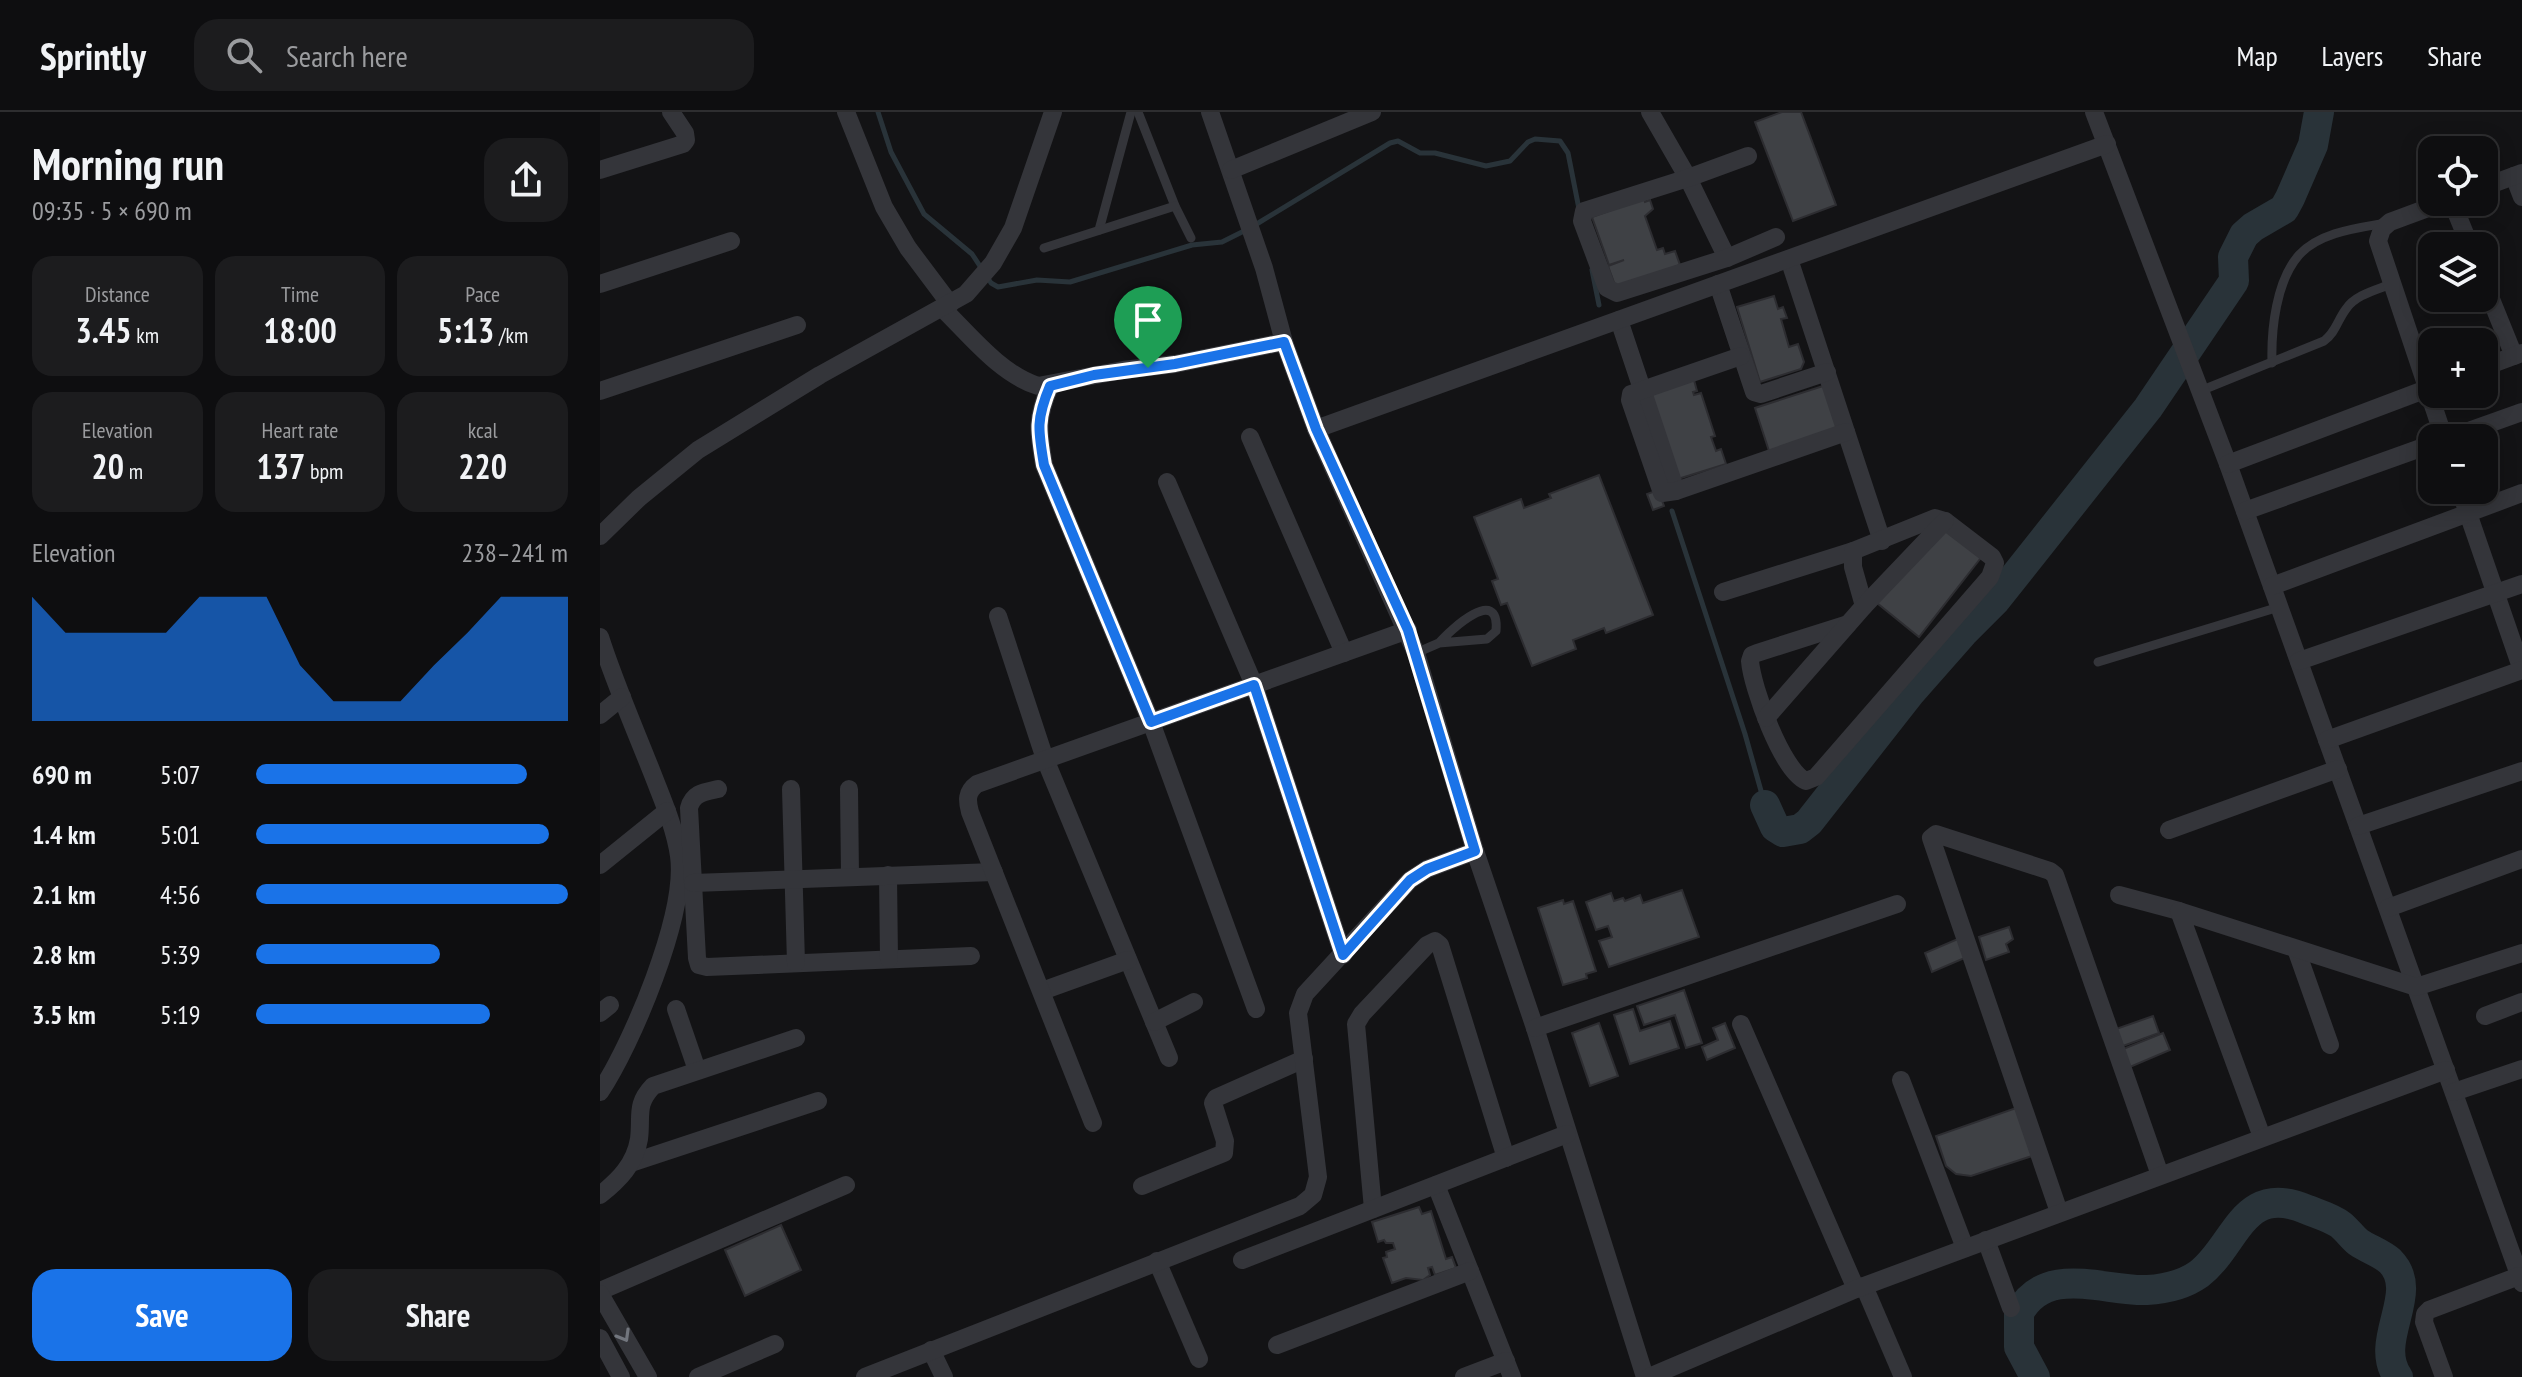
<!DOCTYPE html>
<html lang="en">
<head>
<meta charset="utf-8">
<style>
	:root { --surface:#0e0e10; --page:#1c1c1e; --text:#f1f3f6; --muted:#9b9c9f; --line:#2e2e30; --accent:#1a73e8 }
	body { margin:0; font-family:"PT Sans Narrow",sans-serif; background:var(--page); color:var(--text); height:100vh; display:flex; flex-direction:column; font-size:30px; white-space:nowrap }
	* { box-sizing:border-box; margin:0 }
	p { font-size:26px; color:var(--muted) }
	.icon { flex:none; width:44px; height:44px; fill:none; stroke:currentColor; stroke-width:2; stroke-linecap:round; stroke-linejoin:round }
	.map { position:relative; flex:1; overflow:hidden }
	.sheet { display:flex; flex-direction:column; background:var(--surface); width:600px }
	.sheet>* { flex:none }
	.controls { position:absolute; left:1818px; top:24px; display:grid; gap:16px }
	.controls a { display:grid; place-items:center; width:80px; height:80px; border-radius:16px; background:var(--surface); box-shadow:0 4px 20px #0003,0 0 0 2px var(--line); font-size:40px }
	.pin { position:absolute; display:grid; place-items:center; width:68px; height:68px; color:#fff; margin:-82px -34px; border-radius:50% 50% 50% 0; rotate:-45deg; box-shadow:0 0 8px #0007 }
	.pin .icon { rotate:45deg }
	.round { display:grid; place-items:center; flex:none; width:84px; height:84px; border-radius:24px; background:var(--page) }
	.summary { display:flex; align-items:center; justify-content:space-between; height:136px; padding:0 32px }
	h1 { font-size:44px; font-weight:800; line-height:60px }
	.stats { display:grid; grid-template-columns:repeat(3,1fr); gap:12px; height:136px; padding:8px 32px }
	.stats div { display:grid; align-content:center; border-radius:20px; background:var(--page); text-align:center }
	.stats b { font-size:34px; font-weight:800 }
	.stats small { font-size:22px; font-weight:400 }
	.stats p { font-size:22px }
	.chart { height:224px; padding:16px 32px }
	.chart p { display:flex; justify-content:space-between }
	.chart svg { width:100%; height:144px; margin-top:8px; fill:var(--accent); opacity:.7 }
	.button { display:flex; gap:16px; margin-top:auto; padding:16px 32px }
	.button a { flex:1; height:92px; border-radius:24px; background:var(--accent); color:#fff; font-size:32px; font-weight:800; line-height:92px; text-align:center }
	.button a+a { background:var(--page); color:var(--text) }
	ul { padding:0 32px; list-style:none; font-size:26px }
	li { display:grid; grid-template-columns:128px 96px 1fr; align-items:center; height:60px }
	li i { height:20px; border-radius:10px; background:var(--accent) }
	header { display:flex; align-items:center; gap:48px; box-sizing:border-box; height:112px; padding:0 40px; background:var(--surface); border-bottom:2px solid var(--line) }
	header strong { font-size:38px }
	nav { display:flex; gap:44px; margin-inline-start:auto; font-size:28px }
	.search { width:560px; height:72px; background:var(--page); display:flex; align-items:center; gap:20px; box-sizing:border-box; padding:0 28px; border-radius:24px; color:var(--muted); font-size:30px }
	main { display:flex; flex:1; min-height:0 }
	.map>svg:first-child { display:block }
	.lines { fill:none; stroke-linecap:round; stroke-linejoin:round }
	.stream { stroke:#293339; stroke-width:5 }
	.river { stroke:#293339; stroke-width:30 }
	.building { fill:#3f4145; stroke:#2d2d31; stroke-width:2 }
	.service { stroke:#34353a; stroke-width:9 }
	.minor { stroke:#34353a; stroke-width:18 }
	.oneway { stroke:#72767e }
	.route-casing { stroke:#fff; stroke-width:16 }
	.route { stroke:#1a73e8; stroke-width:10 }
</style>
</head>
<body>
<header>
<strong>Sprintly</strong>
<div class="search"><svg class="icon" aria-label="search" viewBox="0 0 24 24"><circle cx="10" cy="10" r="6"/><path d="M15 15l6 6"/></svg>Search here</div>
<nav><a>Map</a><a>Layers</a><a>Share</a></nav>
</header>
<main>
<section class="sheet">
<div class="summary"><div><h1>Morning run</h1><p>09:35 · 5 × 690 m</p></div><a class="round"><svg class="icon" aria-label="share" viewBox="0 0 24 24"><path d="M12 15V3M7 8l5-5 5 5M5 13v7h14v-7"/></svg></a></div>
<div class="stats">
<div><p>Distance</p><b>3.45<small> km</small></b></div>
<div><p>Time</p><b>18:00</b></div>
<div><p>Pace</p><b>5:13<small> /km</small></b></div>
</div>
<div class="stats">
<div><p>Elevation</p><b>20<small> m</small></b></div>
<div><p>Heart rate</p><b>137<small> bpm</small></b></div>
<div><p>kcal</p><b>220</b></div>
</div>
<div class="chart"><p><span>Elevation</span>238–241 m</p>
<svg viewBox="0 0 160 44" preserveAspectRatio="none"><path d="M0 44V6L10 17L20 17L30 17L40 17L50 6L60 6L70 6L80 27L90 38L100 38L110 38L120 27L130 17L140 6L150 6L160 6V44z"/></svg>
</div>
<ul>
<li><b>690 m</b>5:07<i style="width:87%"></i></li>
<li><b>1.4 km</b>5:01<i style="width:94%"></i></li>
<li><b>2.1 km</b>4:56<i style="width:100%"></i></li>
<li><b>2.8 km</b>5:39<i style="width:59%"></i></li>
<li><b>3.5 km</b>5:19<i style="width:75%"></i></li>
</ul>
<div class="button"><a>Save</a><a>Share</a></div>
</section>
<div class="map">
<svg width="1922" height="1265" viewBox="0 0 1922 1265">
	<rect width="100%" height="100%" fill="#131315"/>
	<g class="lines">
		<g class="stream">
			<polyline points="278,0 291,40 324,102 372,142 391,171 398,175 437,168 470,170 592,133 622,130 646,118"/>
			<polyline points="655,113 790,31 798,29 820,41 835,41 886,54 910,49 928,30 935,27 960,29 968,41 979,97"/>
			<polyline points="992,158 999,193"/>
			<polyline points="1072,399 1145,622 1165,693"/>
		</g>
		<g class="river">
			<polyline points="1165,693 1175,715 1183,720 1200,717 1209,710 1311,580 1363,521 1395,489 1548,296 1634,169 1633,145 1644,123 1653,115 1684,97 1690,86 1713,33 1719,0"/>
			<path d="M1435 1265 1419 1235V1201C1446 1151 1505 1180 1547 1178 1565 1177 1585 1172 1599 1162 1637 1133 1642 1069 1708 1098 1718 1102 1732 1106 1741 1113 1747 1118 1752 1125 1758 1130 1768 1137 1781 1141 1790 1149 1822 1181 1772 1228 1798 1265"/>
		</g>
	</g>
	<g class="building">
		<polygon points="1182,0 1201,0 1236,93 1193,109 1155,10"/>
		<polygon points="1044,86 1045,90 1050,88 1053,97 1045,104 1057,138 1063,136 1065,142 1075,139 1080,153 1016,176 1008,154 1024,148 1009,153 992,105"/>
		<polygon points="1174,184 1178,197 1183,195 1187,206 1181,207 1189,235 1198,232 1204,250 1201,257 1160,270 1137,195"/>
		<polygon points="1094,268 1097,279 1093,280 1094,283 1101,281 1115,324 1111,325 1116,339 1121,337 1126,352 1078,367 1051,281"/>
		<polygon points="1223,274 1241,317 1169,339 1155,296"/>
		<polygon points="999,363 1053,503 1006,521 1004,516 973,528 976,537 932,554 907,491 901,493 892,469 898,467 874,405 921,387 924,396 951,386 949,382"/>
		<polygon points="1058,378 1064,394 1053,398 1047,382"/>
		<polygon points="1345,404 1387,438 1319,525 1277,491"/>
		<polygon points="1082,778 1099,825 1009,855 999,829 1012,825 1008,814 996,818 986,790 1011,781 1014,789 1023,786 1025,789 1040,783 1043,791"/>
		<polygon points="963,788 964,792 973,789 996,859 986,862 987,866 963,873 938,796"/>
		<polygon points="1409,815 1413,827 1406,832 1409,840 1386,848 1379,825"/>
		<polygon points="1360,826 1367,845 1332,860 1325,841"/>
		<polygon points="1084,878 1102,931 1086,936 1075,903 1044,913 1037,894"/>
		<polygon points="1033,897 1040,919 1070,909 1079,936 1030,952 1014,903"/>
		<polygon points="1553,904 1559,921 1523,934 1516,917"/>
		<polygon points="999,911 1018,964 990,974 972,921"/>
		<polygon points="1125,911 1135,936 1107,948 1102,935 1118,928 1113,916"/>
		<polygon points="1563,921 1570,938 1530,955 1523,937"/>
		<polygon points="1416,996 1432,1044 1371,1064 1356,1062 1346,1054 1336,1024"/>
		<polygon points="819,1095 822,1102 831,1099 846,1147 852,1145 856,1156 835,1163 832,1155 828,1156 830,1163 823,1168 806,1166 792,1171 783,1146 787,1145 786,1140 795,1137 793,1131 786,1131 784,1128 778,1130 772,1110"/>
		<polygon points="181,1113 201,1158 145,1184 125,1138"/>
	</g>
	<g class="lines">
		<g class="service">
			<polyline points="538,0 575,94 591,126"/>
			<polyline points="499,118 531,0"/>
			<polyline points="444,136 575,94"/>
			<path d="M1672 251C1671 218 1676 169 1699 143 1720 120 1758 116 1786 111"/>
			<path d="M1600 279 1724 229C1736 220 1737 209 1746 197 1755 183 1776 178 1791 172"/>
			<path d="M816 541 839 531 887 527 896 519C900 472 850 518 839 531"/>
			<polyline points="1498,550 1679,495"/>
		</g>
		<g class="minor">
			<polyline points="246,0 284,95 308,136 350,192"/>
			<polyline points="610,0 664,156 684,230 716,317 816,541 875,739 935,916 1045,1265"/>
			<polyline points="1050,0 1088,66 1127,146"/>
			<polyline points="1494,0 1628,352 1922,1171"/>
			<polyline points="1148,44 1088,66 984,99 982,109 1007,176 1017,181 1127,146 1176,125"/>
			<polyline points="0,58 83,32 86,28 85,21 71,0"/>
			<polyline points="631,58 772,0"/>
			<polyline points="1914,64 1922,85"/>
			<polyline points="1884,75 1922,61"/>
			<polyline points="1844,90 1790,110 1782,117 1778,129 1844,326"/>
			<polyline points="1852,90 1870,134"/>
			<polyline points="1189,147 1282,429"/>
			<polyline points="1884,170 1914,244"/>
			<polyline points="0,172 131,129"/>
			<polyline points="1118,172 1154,280 1161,282 1227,260"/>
			<path d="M342 196C370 223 400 262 438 274L523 258 575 252 684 230"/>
			<polyline points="1019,208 1076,379"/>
			<polyline points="1141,244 1031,282 1030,288 1062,381 1076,379 1246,320"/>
			<polyline points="1884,255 1922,241"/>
			<path d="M450 274C436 307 438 318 444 353L551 610 656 897"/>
			<polyline points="0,279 197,213"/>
			<polyline points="716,317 1507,32"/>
			<polyline points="650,325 744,541"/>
			<polyline points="1849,326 1922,300"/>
			<polyline points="1628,352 1832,275"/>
			<polyline points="567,370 654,573 743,843"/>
			<polyline points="1860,378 1922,558"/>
			<polyline points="1645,399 1832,332"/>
			<polyline points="0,424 39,386 98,338 220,263 366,182 393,151 413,116 453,0"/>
			<polyline points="1672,474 1922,381"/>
			<polyline points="1123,480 1253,439"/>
			<polyline points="398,504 445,647 569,946"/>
			<path d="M1248 512 1157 541 1152 543 1150 549C1152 575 1182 659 1206 669L1216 665 1390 465 1395 451 1392 445 1345 409 1335 406 1253 439V455L1264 494"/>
			<path d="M0 525C15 572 35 617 53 663 63 689 75 716 79 744 87 802 32 932 0 980"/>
			<polyline points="1699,549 1922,472"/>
			<polyline points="0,603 22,585"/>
			<polyline points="1166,606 1264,494 1345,409"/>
			<polyline points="1727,628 1922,558"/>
			<path d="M118 677C104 680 93 681 89 696L97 846 99 853 107 855 371 844"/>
			<polyline points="191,677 196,851"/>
			<polyline points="249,677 250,764"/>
			<polyline points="1758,714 1922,659"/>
			<polyline points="1569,718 1738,657"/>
			<polyline points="0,753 67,699"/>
			<polyline points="288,763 289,847"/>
			<polyline points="93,771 394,760"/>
			<polyline points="1519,783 1579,799"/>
			<polyline points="1788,796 1922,747"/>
			<polyline points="1696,837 1730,933"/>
			<polyline points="442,879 528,848"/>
			<polyline points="76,897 97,958"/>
			<polyline points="0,901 10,893"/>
			<polyline points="1885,904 1922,890"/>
			<polyline points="554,910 594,890"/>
			<polyline points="1141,912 1256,1177"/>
			<polyline points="935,916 1297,792"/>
			<polyline points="1301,968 1365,1136"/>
			<polyline points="1854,980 1922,957"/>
			<path d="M493 1011 370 700C367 689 366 680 377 672L808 518"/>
			<polyline points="1662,1025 1579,799 1816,875 1922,841"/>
			<polyline points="31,1051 218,989"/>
			<polyline points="836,1073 912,1265"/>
			<polyline points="542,1074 624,1041 625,1029 613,991 616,986 704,947"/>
			<path d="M0 1083C19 1068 35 1052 39 1027 42 1003 35 993 53 974L196 926"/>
			<polyline points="773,1097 756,912 762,902 827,833 835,829 840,833 906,1046"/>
			<polyline points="1459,1100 1331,726 1336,722 1450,759 1455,763 1560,1063"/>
			<polyline points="1386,1128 1411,1196"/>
			<polyline points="642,1148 967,1022"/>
			<polyline points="557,1149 599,1247"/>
			<polyline points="1264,1174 1303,1265"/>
			<polyline points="0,1179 246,1073"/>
			<polyline points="0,1182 48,1265"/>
			<polyline points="0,1226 21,1265"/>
			<polyline points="677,1233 870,1159"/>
			<polyline points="331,1238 344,1265"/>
			<polyline points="98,1265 175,1232"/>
			<polyline points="265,1265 700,1094 713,1083 718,1065 698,901 705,882 810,768 827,757 875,739"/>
			<polyline points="864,1265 906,1249"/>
			<polyline points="1049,1265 1256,1177 1846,958"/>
			<polyline points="1844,1265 1824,1210 1825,1202 1829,1198 1919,1164"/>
		</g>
	</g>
	<defs><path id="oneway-chevron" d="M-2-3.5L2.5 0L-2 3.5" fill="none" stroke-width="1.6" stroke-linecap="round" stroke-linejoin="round" transform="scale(2)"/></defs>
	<use class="oneway" href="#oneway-chevron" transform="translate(24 1224) rotate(60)"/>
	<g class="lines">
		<defs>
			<path id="route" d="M684 230 716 317 808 518 875 739 827 757 810 768 743 843 654 573 551 610 444 353C438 318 436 307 450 274L494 263 575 252Z"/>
		</defs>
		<use href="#route" class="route-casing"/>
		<use href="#route" class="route"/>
	</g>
</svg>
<div class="controls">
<a><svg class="icon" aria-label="locate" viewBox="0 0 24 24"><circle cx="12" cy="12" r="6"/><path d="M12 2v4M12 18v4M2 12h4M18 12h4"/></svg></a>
<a><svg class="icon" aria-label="layers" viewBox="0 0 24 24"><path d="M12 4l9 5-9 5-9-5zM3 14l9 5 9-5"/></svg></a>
<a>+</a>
<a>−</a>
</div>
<div class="pin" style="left:548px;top:256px;background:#1e9e55"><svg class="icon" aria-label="arrive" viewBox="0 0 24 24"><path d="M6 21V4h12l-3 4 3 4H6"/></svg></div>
</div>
</main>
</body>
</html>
